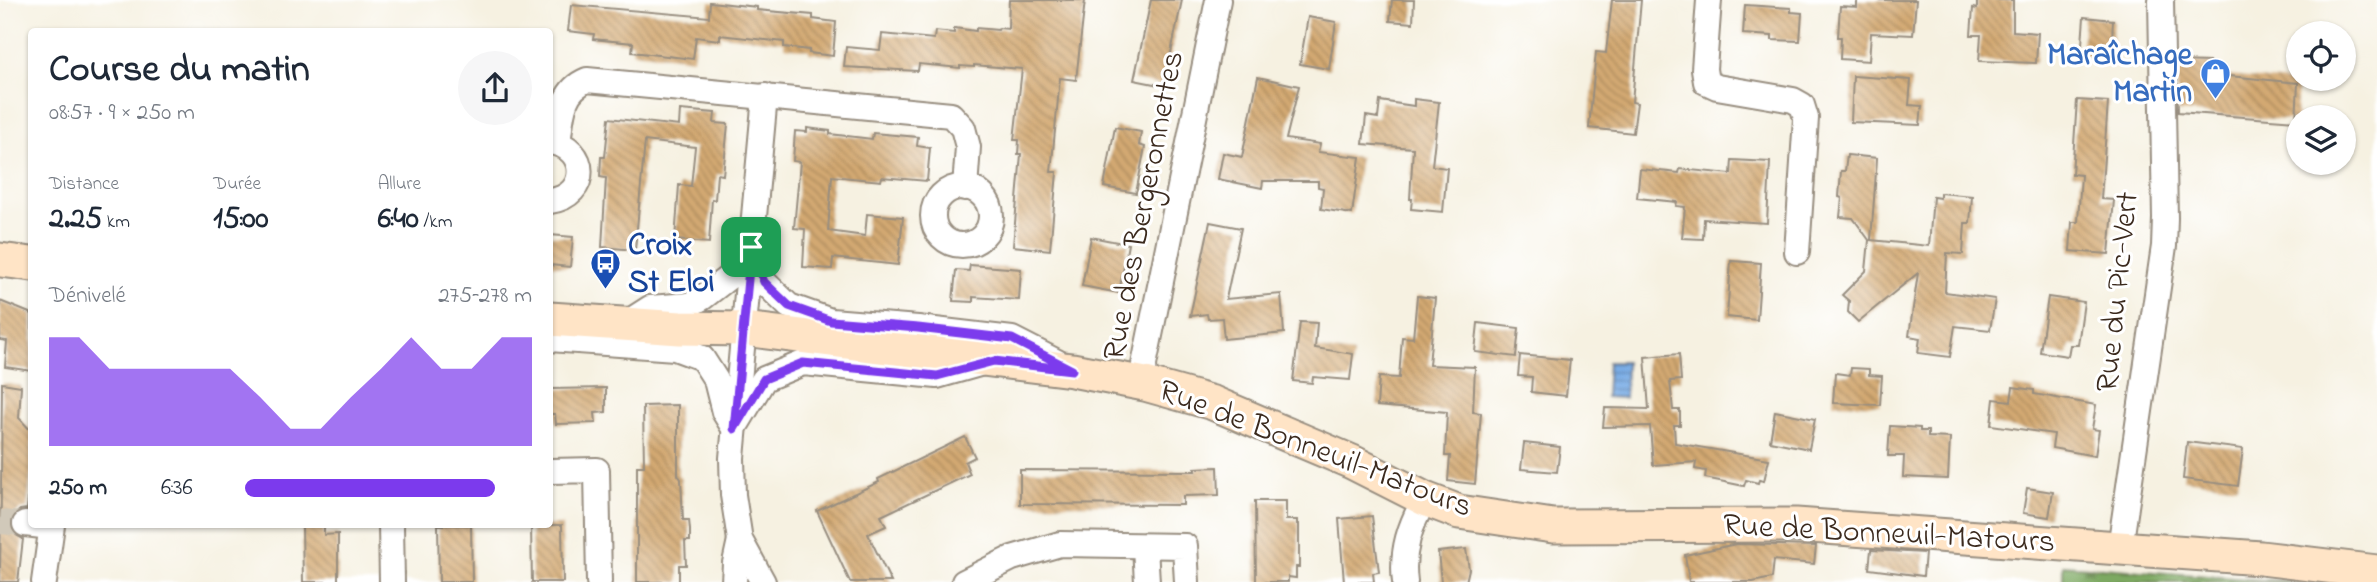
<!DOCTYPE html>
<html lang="fr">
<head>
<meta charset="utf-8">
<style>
	:root { --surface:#fff; --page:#f6f6f7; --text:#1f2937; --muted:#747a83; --accent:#7c3aed }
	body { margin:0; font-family:"Indie Flower",sans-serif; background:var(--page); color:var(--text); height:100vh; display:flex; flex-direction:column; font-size:26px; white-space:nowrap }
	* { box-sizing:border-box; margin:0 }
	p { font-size:23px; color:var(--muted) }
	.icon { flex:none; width:38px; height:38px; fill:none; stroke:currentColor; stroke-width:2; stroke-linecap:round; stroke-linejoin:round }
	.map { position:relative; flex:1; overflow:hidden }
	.drawer { position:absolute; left:28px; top:28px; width:525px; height:500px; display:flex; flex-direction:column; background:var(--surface); border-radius:7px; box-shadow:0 2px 5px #0004 }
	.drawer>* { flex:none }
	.buttons { position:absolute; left:2286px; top:21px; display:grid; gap:14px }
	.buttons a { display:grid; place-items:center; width:70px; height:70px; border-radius:50%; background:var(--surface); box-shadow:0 2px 5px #0004; font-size:35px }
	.pin { position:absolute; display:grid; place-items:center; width:60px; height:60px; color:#fff; margin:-30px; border-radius:14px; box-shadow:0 4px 10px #0006 }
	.round { display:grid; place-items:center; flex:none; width:74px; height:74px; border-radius:37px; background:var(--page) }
	.headline { display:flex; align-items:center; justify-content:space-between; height:119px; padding:0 21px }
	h1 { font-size:38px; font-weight:800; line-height:52px }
	.metrics { display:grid; grid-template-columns:repeat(3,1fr); gap:10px; height:119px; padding:7px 21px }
	.metrics div { display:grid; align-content:center }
	.metrics b { font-size:30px; font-weight:800 }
	.metrics small { font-size:19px; font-weight:400 }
	.metrics p { font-size:19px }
	.chart { height:196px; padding:14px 21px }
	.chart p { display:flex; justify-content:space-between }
	.chart svg { width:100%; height:126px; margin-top:7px; fill:var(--accent); opacity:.7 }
	ul { padding:0 21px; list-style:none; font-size:23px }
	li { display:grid; grid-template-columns:112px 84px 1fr; align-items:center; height:52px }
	li i { height:18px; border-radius:9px; background:var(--accent) }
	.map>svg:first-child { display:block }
	.forest { fill:url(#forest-firs); stroke:#5c6a40; stroke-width:2 }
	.water { fill:url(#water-rules); stroke:#5a6c82; stroke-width:2 }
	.building { fill:url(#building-back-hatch) }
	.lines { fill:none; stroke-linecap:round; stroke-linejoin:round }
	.minor-tunnel { stroke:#d1c9ba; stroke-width:24; stroke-dasharray:24 12; stroke-linecap:butt }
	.minor-casing { stroke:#988e80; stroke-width:28 }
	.secondary-casing { stroke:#988e80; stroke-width:37 }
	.minor { stroke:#fff; stroke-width:24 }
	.secondary { stroke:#ffe4c6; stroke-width:33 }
	.route-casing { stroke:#fff; stroke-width:14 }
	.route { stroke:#7c3aed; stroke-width:9 }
	.labels { text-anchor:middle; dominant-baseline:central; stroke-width:6; stroke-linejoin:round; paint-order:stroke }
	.shop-label { font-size:32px; font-weight:bold; fill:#366cbe; stroke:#fff; text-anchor:end }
	.street-label { font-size:32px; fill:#3b2a1e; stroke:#fff }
	.transit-label { font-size:32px; font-weight:bold; fill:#164399; stroke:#fff; text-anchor:start }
</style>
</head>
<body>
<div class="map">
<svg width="2377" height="582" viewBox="0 0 2377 582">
	<defs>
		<pattern id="forest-firs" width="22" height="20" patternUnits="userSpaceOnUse" patternTransform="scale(1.75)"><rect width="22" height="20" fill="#7da962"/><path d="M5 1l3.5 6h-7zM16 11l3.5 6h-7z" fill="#688a50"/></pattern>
		<pattern id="water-rules" width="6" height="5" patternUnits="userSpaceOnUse" patternTransform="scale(1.75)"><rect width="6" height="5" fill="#7aade6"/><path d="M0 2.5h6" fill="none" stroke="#658dba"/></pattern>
		<pattern id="building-back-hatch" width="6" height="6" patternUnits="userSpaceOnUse" patternTransform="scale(1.75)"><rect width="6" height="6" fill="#d3a972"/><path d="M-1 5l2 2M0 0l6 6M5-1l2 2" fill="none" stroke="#ac8a5d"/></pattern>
	</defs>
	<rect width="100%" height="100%" fill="#fff"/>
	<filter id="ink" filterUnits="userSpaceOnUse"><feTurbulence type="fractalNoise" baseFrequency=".0143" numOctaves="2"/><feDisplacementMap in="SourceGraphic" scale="14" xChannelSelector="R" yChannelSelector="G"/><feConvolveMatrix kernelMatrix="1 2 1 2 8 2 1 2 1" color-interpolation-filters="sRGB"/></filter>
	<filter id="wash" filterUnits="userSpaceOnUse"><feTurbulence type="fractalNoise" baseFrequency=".00686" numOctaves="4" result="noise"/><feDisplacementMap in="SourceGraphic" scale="28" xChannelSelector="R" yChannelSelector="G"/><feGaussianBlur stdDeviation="1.57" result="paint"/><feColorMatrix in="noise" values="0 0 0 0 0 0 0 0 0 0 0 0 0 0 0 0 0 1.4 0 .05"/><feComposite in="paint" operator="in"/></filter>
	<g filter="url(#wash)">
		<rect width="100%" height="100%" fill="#f6f1e1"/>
		<polygon class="forest" points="2063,565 2260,580 2340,582 2063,582"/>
		<polygon class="water" points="1608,362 1626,362 1625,398 1606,397"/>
		<g id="blocks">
			<g class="building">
				<polygon points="1009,0 1085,0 1076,80 1060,78 1051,172 1057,172 1050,250 1013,246 1021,154 1018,154 1019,140 1014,140 1022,69 974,65 974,67 960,66 960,68 919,64 918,71 844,67 846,47 880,50 882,34 934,39 935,31 954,33 954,28 976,31 976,28 998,30 999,28 1008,29"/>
				<polygon points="1151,0 1182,0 1164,86 1134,80"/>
				<polygon points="1392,0 1414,0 1413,23 1390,21"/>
				<polygon points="1612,0 1641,0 1632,102 1637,103 1633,133 1589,128 1596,52 1606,53"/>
				<polygon points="1857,0 1916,0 1913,35 1871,33 1869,61 1840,59 1841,37 1838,37 1840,6 1857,7"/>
				<polygon points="1977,0 2013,0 2013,31 2038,33 2036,63 1979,61 1981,35 1971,35 1973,8 1977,9"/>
				<polygon points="710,2 757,7 757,10 813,15 813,19 836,22 833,56 809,53 809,50 784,47 784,42 720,35 720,40 696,37 693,59 632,52 633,43 593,39 594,34 568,31 571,5 709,17"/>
				<polygon points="1745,5 1791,8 1791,12 1802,13 1800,41 1772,40 1772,36 1743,34"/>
				<polygon points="1308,17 1336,22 1329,69 1300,64"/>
				<polygon points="2084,17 2113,20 2111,60 2081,58"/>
				<polygon points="2177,61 2210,62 2210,74 2298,83 2296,121 2178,112"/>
				<polygon points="1853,76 1911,80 1909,105 1922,106 1920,125 1851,122"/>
				<polygon points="1258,77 1299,86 1286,139 1320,144 1318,152 1360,157 1352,214 1321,209 1323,188 1318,187 1318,181 1263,181 1262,188 1218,179 1223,153 1242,157"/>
				<polygon points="1414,99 1439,102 1432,166 1447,168 1443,212 1411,209 1412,199 1410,199 1413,148 1363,144 1366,116 1378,118 1380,101 1414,106"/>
				<polygon points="2077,100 2108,102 2101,199 2114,200 2109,254 2070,251 2072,222 2078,222 2081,175 2072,174"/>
				<polygon points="680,110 715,113 714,123 728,124 723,175 717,174 715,200 712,199 709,243 675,240 679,185 691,186 695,147 645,141 635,250 602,247 606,178 600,177 601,157 605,157 609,118 679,126"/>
				<polygon points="1115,127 1141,132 1139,145 1145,147 1136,193 1104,187"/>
				<polygon points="807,128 830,131 830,134 872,139 873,133 918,137 917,146 930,148 927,181 882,177 881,181 832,176 828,231 865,236 867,214 903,217 898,265 833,258 832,269 803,267 805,229 794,228 800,162 793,161 795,131 807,132"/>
				<polygon points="1847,155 1877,158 1871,240 1929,246 1933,197 1940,198 1940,193 1972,196 1970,223 1965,223 1963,254 1947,253 1945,292 1995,299 1990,330 1955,326 1950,357 1918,353 1920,338 1909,336 1918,273 1858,322 1848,312 1849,301 1842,295 1866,271 1869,240 1853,218 1840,217 1842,198 1839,197 1841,171 1845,171"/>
				<polygon points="1732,160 1770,162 1767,223 1704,219 1703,239 1682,238 1685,207 1676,206 1677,202 1637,198 1640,169 1679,173 1680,169 1731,174"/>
				<polygon points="1210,222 1241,228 1226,299 1281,294 1284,333 1224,339 1222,318 1208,319 1207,314 1190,316"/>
				<polygon points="550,235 573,237 570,267 550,265"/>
				<polygon points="1091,237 1128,244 1119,293 1082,286"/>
				<polygon points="1731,261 1761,263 1757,320 1727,317"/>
				<polygon points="970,265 1021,269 1019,300 973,297 973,302 953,301 956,270 969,271"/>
				<polygon points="1417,296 1435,298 1429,365 1475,367 1473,412 1481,413 1475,484 1448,481 1450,456 1445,456 1447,412 1377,406 1379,377 1399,378 1402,337 1413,338"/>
				<polygon points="2048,297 2084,302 2078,345 2070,345 2068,356 2040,352"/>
				<polygon points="0,301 32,314 32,371 5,367 7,341 0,340"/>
				<polygon points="1300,322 1317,323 1315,348 1353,354 1350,380 1313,377 1312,383 1293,381"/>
				<polygon points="1478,323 1519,328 1516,357 1475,352"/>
				<polygon points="1679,354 1681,380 1670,381 1673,410 1680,410 1680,425 1674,425 1675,443 1769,459 1764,481 1759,480 1758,483 1746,480 1744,486 1705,478 1706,471 1695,469 1696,462 1653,465 1650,426 1603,427 1605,408 1649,409 1645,357"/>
				<polygon points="1520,355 1570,360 1566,396 1531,392 1532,377 1518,376"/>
				<polygon points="1851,368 1869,369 1869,375 1882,376 1880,405 1833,403 1835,373 1850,375"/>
				<polygon points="2,383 21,386 19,418 32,432 32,466 27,509 20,510 14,515 10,523 16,535 23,539 18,582 0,582"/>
				<polygon points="2013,387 2034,390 2034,394 2096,405 2092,429 2099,430 2095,456 2052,448 2054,434 1991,425 1994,399 2011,401"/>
				<polygon points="606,388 606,412 595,413 596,423 556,424 555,414 550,414 550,389"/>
				<polygon points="678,405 678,475 681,479 683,520 689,520 690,530 690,541 685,541 686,565 679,565 679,582 637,582 637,466 644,466 643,406"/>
				<polygon points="1775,411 1815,419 1809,449 1770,441"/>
				<polygon points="1890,426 1920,428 1920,431 1928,431 1928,437 1950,438 1948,479 1903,477 1904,456 1888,456"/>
				<polygon points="965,437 975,457 965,462 970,474 881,516 886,526 868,534 891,582 850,582 817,511 879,482 878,479"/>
				<polygon points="2187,442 2243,449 2238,486 2183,479"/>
				<polygon points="1524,443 1560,447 1557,472 1521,469"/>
				<polygon points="1218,467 1219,495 1183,496 1183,505 1020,504 1020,470 1196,471 1195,468"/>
				<polygon points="2027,488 2053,492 2049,517 2023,513"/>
				<polygon points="1255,501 1286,501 1286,520 1297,520 1297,524 1299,524 1299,567 1296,567 1296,578 1288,577 1288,582 1256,582"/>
				<polygon points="1372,516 1379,572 1373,573 1374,582 1344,582 1339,519"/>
				<polygon points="302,525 324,525 324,535 338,534 338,582 303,582"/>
				<polygon points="438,525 471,525 472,582 439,582"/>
				<polygon points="531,525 562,525 563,582 532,582"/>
				<polygon points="1736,544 1816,546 1814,564 1774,560 1772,578 1753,582 1689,582 1685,555"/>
				<polygon points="1466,549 1469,569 1466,582 1441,582 1438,552"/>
				<polygon points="1871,550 1925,553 1923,576 1869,569"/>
			</g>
		</g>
	</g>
	<g filter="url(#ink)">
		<use href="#blocks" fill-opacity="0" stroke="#988e80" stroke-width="2"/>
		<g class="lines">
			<polyline class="minor-tunnel" points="0,522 25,524"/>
			<defs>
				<g id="minor">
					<polyline points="1709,0 1704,69 1706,82 1717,87 1793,100 1802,105 1806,118 1797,252"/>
					<path d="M550 142C589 147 590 196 550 201"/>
					<path d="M558 143C562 118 560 91 587 80L951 115 963 128 968 147 965 188"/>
					<circle cx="962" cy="216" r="29"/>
					<polyline points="754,255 764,282 789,306 831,321 918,328 1012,339 1057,362"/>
					<polyline points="625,324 650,308 689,305 702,298 729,277 751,248"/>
					<polyline points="550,339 675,348 702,358 716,380 724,412 732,425"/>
					<polyline points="1145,384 1144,365 1218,0"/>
					<polyline points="738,422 764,379 803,363 937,376 983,363"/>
					<polyline points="550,471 597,470 599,582"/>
					<polyline points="25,524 51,527"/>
					<polyline points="391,525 392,582"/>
					<polyline points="1145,547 1147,582"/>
					<polyline points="2120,548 2164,246 2165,218 2161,0"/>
					<polyline points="44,582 52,525"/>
					<polyline points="734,582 735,563 740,540"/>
					<polyline points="763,582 740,540 733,495 732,458 765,96"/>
					<polyline points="964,582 1012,558 1060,544 1185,546 1187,582"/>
					<path d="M1405 582C1401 551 1410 525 1425 499"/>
				</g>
				<g id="secondary">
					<polyline points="0,260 32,264"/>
					<polyline points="550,319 680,328 744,329 1072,370 1145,384 1213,403 1352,462 1425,499 1459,512 1553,526 1796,525 2261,558 2377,572"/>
				</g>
			</defs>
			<use href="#minor" class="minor-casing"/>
			<use href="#secondary" class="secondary-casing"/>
			<use href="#minor" class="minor"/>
			<use href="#secondary" class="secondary"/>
		</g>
	</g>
	<g class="lines" filter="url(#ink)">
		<defs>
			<polygon id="route" points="751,247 764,282 789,306 831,321 918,328 1012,339 1072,370 994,361 937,376 803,363 764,379 734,429"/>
		</defs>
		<use href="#route" class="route-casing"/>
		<use href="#route" class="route"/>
	</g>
	<defs>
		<symbol id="shop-pin" viewBox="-11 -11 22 30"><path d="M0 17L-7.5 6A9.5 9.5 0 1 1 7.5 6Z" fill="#3f7fe0" stroke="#fff"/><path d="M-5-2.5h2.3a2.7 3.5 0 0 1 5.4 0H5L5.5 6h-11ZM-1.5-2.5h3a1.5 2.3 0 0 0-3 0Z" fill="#fff"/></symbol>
		<symbol id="bus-pin" viewBox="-11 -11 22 30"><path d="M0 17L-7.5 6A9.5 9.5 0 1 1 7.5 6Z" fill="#1a4fb4" stroke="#fff"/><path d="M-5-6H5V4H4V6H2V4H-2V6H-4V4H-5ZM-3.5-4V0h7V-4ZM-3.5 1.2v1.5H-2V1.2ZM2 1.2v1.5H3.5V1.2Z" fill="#fff"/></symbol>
	</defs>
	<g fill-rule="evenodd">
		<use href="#shop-pin" x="2198" y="56" width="35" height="47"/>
		<use href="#bus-pin" x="588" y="246" width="35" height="47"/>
	</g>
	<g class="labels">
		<g class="shop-label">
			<text x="2192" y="56">Maraîchage<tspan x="2192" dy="37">Martin</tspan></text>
		</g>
		<g class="street-label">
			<text transform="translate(1145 206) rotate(-79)">Rue des Bergeronnettes</text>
			<text transform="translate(2119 292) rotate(-84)">Rue du Pic-Vert</text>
			<text transform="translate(1315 450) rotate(21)">Rue de Bonneuil-Matours</text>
			<text transform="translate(1889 535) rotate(3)">Rue de Bonneuil-Matours</text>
		</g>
		<g class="transit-label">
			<text x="628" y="246">Croix<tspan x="628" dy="37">St Eloi</tspan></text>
		</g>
	</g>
</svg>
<div class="buttons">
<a><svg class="icon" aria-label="locate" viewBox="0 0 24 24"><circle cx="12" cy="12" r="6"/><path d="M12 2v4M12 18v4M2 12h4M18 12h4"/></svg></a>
<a><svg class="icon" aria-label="layers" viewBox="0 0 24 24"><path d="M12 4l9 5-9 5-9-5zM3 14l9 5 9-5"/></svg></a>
</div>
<div class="pin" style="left:751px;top:247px;background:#1e9e55"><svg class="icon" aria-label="arrive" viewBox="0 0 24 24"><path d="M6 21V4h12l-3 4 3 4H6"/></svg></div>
<section class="drawer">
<div class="headline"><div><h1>Course du matin</h1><p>08:57 · 9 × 250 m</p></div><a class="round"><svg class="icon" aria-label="share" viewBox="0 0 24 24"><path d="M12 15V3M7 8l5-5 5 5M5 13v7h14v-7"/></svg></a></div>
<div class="metrics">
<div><p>Distance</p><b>2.25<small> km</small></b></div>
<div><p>Durée</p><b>15:00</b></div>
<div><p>Allure</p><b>6:40<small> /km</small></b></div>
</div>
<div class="chart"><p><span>Dénivelé</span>275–278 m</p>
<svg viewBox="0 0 160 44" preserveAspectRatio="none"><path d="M0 44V6L10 6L20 17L30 17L40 17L50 17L60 17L70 27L80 38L90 38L100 27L110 17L120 6L130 17L140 17L150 6L160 6V44z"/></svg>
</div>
<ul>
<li><b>250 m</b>6:36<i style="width:87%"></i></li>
</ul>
</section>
</div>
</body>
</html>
